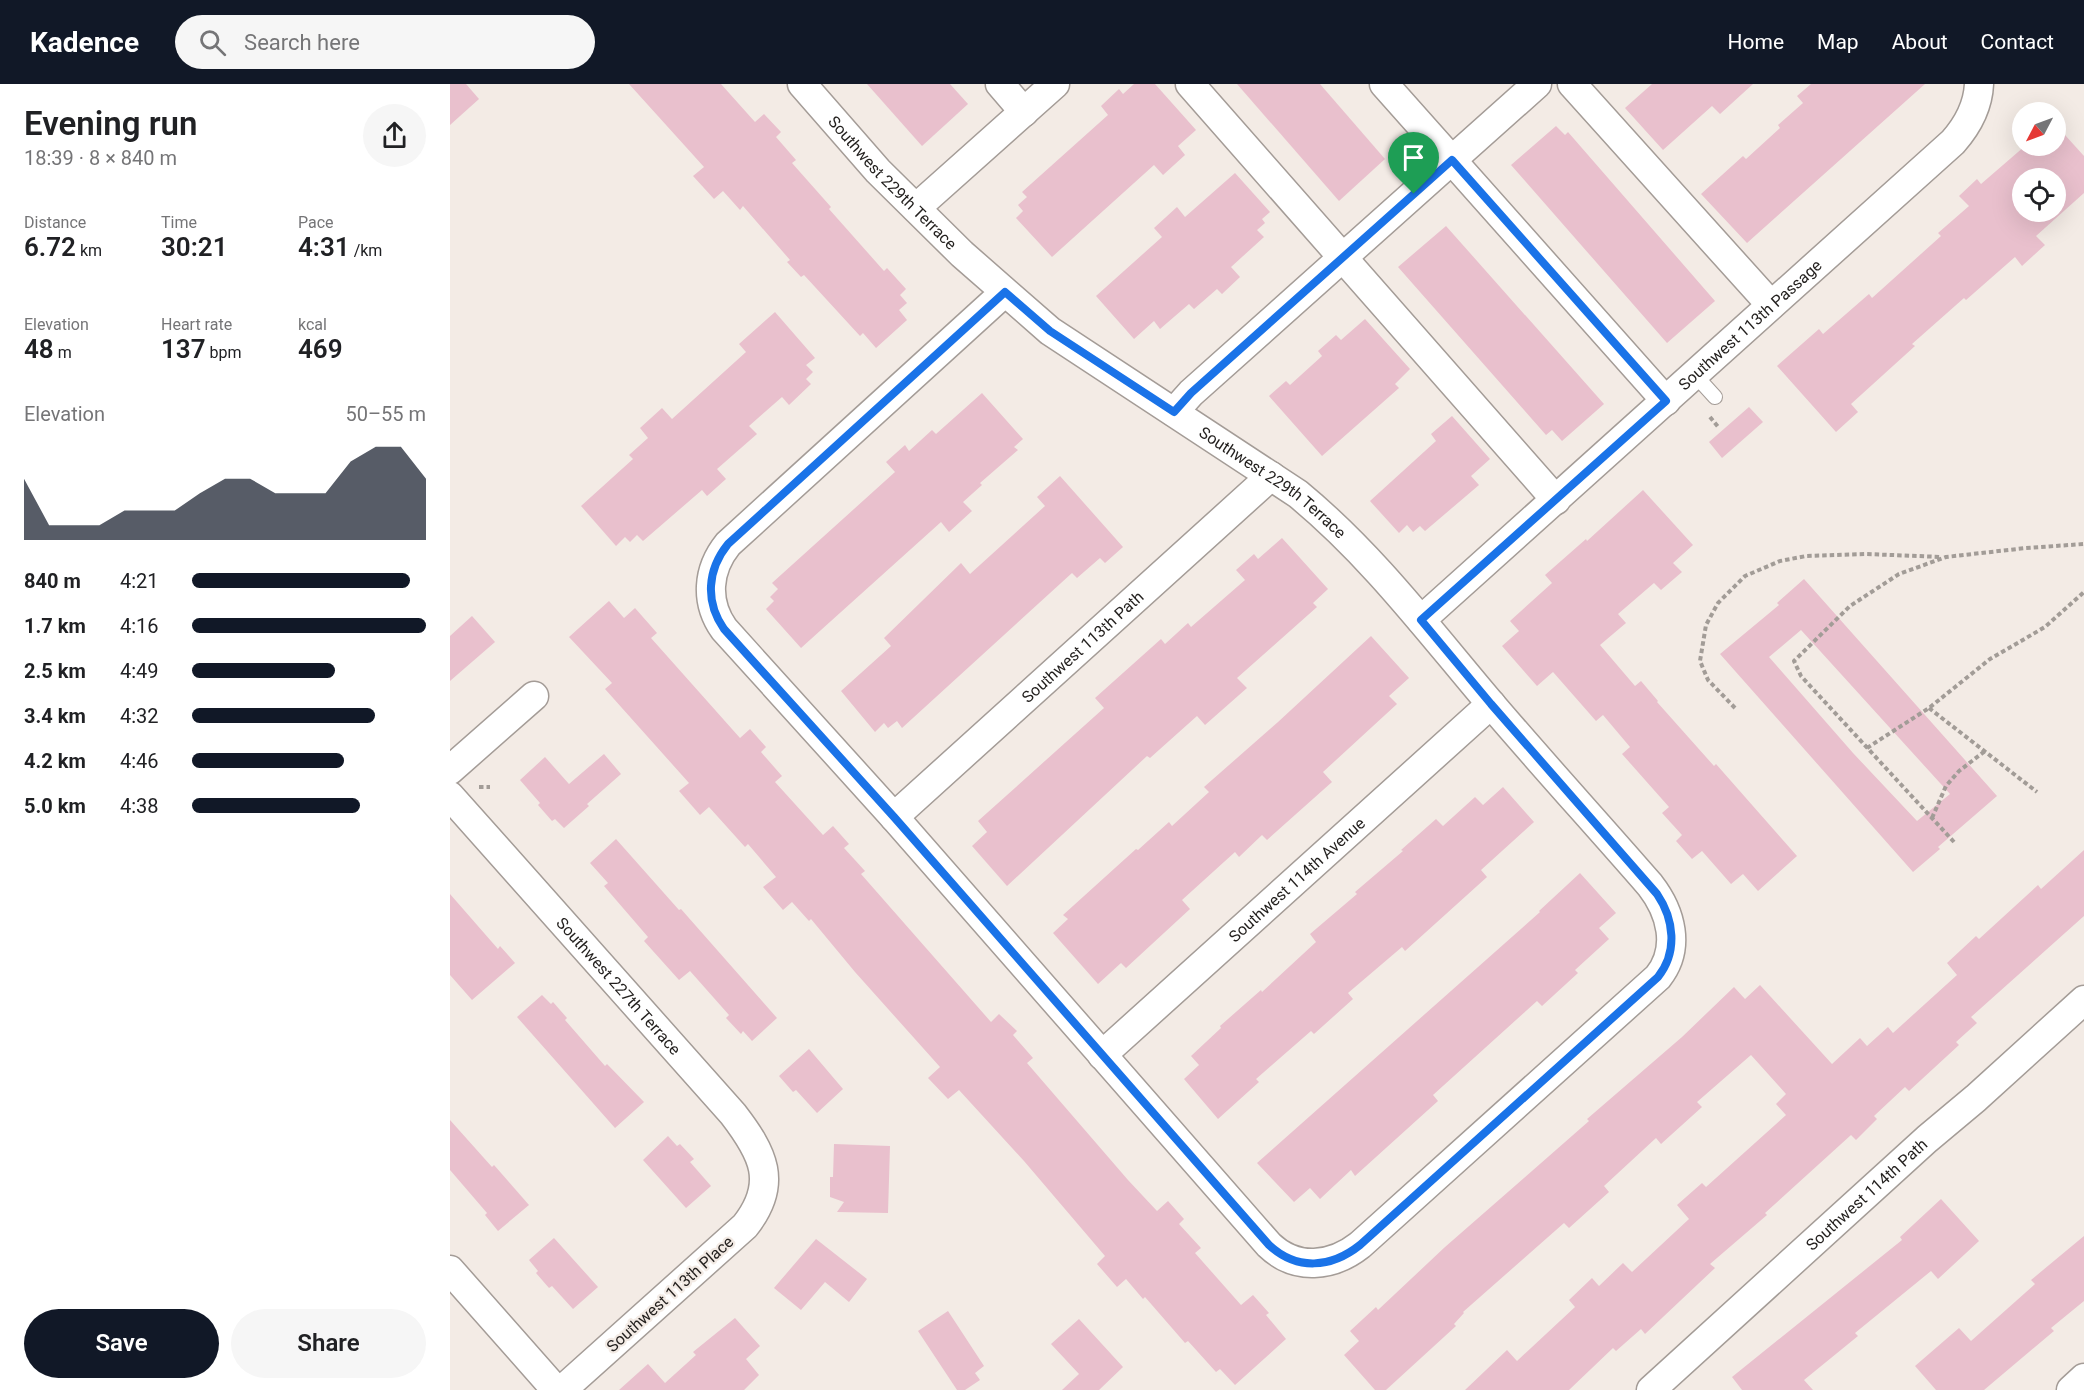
<!DOCTYPE html>
<html lang="en">
<head>
<meta charset="utf-8">
<style>
	:root { --surface:#fff; --page:#f6f6f6; --text:#202124; --muted:#757577; --accent:#111827 }
	body { margin:0; font-family:Roboto,sans-serif; background:var(--page); color:var(--text); height:100vh; display:flex; flex-direction:column; font-size:22px; white-space:nowrap }
	* { box-sizing:border-box; margin:0 }
	p { font-size:20px; color:var(--muted) }
	.icon { flex:none; width:33px; height:33px; fill:none; stroke:currentColor; stroke-width:2; stroke-linecap:round; stroke-linejoin:round }
	.map { position:relative; flex:1; overflow:hidden }
	.drawer { display:flex; flex-direction:column; background:var(--surface); width:450px }
	.drawer>* { flex:none }
	.needle { width:39px; rotate:229deg }
	.tools { position:absolute; left:1562px; top:18px; display:grid; gap:12px }
	.tools a { display:grid; place-items:center; width:54px; height:54px; border-radius:50%; background:var(--surface); box-shadow:0 6px 24px #0002; font-size:30px }
	.pin { position:absolute; display:grid; place-items:center; width:51px; height:51px; color:#fff; margin:-62px -26px; border-radius:50% 50% 50% 0; rotate:-45deg; box-shadow:0 0 6px #0007 }
	.pin .icon { rotate:45deg }
	.round { display:grid; place-items:center; flex:none; width:63px; height:63px; border-radius:32px; background:var(--page) }
	.overview { display:flex; align-items:center; justify-content:space-between; height:102px; padding:0 24px }
	h1 { font-size:33px; font-weight:600; line-height:45px }
	.figures { display:grid; grid-template-columns:repeat(3,1fr); gap:9px; height:102px; padding:6px 24px }
	.figures div { display:grid; align-content:center }
	.figures b { font-size:26px; font-weight:600 }
	.figures small { font-size:16px; font-weight:400 }
	.figures p { font-size:16px }
	.chart { height:168px; padding:12px 24px }
	.chart p { display:flex; justify-content:space-between }
	.chart svg { width:100%; height:108px; margin-top:6px; fill:var(--accent); opacity:.7 }
	.primary-button { display:flex; gap:12px; margin-top:auto; padding:12px 24px }
	.primary-button a { flex:1; height:69px; border-radius:36px; background:var(--accent); color:#fff; font-size:24px; font-weight:600; line-height:69px; text-align:center }
	.primary-button a+a { background:var(--page); color:var(--text) }
	ul { padding:0 24px; list-style:none; font-size:20px }
	li { display:grid; grid-template-columns:96px 72px 1fr; align-items:center; height:45px }
	li i { height:15px; border-radius:8px; background:var(--accent) }
	header { display:flex; align-items:center; gap:36px; box-sizing:border-box; height:84px; padding:0 30px; background:var(--accent); color:#fff }
	header strong { font-size:28px }
	nav { display:flex; gap:33px; margin-inline-start:auto; font-size:21px }
	.search { width:420px; height:54px; background:var(--page); display:flex; align-items:center; gap:15px; box-sizing:border-box; padding:0 21px; border-radius:33px; color:var(--muted); font-size:22px }
	main { display:flex; flex:1; min-height:0 }
	.map>svg:first-child { display:block }
	.building { fill:#e9c0cd; fill-rule:evenodd }
	.lines { fill:none; stroke-linecap:round; stroke-linejoin:round }
	.lane-casing { stroke:#a49c97; stroke-width:16 }
	.street-casing { stroke:#a49c97; stroke-width:31 }
	.path { stroke:#a29c97; stroke-width:4; stroke-dasharray:4.5 3; stroke-linecap:butt }
	.lane { stroke:#fff; stroke-width:14 }
	.street { stroke:#fff; stroke-width:28 }
	.route-casing { stroke:#fff; stroke-width:12 }
	.route { stroke:#1a73e8; stroke-width:8 }
	.labels { text-anchor:middle; dominant-baseline:central; stroke-width:4.5; stroke-linejoin:round; paint-order:stroke }
	.street-label { font-size:16px; fill:#221f1d; stroke:#f3ebe5 }
</style>
</head>
<body>
<header>
<strong>Kadence</strong>
<div class="search"><svg class="icon" aria-label="search" viewBox="0 0 24 24"><circle cx="10" cy="10" r="6"/><path d="M15 15l6 6"/></svg>Search here</div>
<nav><a>Home</a><a>Map</a><a>About</a><a>Contact</a></nav>
</header>
<main>
<section class="drawer">
<div class="overview"><div><h1>Evening run</h1><p>18:39 · 8 × 840 m</p></div><a class="round"><svg class="icon" aria-label="share" viewBox="0 0 24 24"><path d="M12 15V3M7 8l5-5 5 5M5 13v7h14v-7"/></svg></a></div>
<div class="figures">
<div><p>Distance</p><b>6.72<small> km</small></b></div>
<div><p>Time</p><b>30:21</b></div>
<div><p>Pace</p><b>4:31<small> /km</small></b></div>
</div>
<div class="figures">
<div><p>Elevation</p><b>48<small> m</small></b></div>
<div><p>Heart rate</p><b>137<small> bpm</small></b></div>
<div><p>kcal</p><b>469</b></div>
</div>
<div class="chart"><p><span>Elevation</span>50–55 m</p>
<svg viewBox="0 0 160 44" preserveAspectRatio="none"><path d="M0 44V19L10 38L20 38L30 38L40 32L50 32L60 32L70 25L80 19L90 19L100 25L110 25L120 25L130 12L140 6L150 6L160 19V44z"/></svg>
</div>
<ul>
<li><b>840 m</b>4:21<i style="width:93%"></i></li>
<li><b>1.7 km</b>4:16<i style="width:100%"></i></li>
<li><b>2.5 km</b>4:49<i style="width:61%"></i></li>
<li><b>3.4 km</b>4:32<i style="width:78%"></i></li>
<li><b>4.2 km</b>4:46<i style="width:65%"></i></li>
<li><b>5.0 km</b>4:38<i style="width:72%"></i></li>
</ul>
<div class="primary-button"><a>Save</a><a>Share</a></div>
</section>
<div class="map">
<svg width="1634" height="1306" viewBox="0 0 1634 1306">
	<rect width="100%" height="100%" fill="#f3ebe5"/>
	<g class="building">
		<polygon points="0,0 16,0 29,15 0,41"/>
		<polygon points="179,0 271,0 305,38 314,30 331,48 326,53 346,76 342,79 381,123 379,125 434,187 437,184 456,205 450,211 457,219 449,226 457,236 426,264 413,249 410,252 354,191 351,193 337,178 340,176 293,122 290,126 273,107 264,115 243,92 254,83"/>
		<polygon points="417,0 500,0 518,20 472,62"/>
		<polygon points="684,0 705,0 746,46 728,62 735,71 713,91 704,81 602,173 566,134 573,127 568,121 577,113 572,108 658,31 651,22 669,5 673,10"/>
		<polygon points="787,0 870,0 935,75 889,117"/>
		<polygon points="1202,0 1303,0 1270,30 1262,22 1213,66 1175,24"/>
		<polygon points="1361,0 1475,0 1297,159 1251,110 1293,72 1296,75 1330,44 1328,41 1353,19 1347,12"/>
		<path d="M1605 40 1634 72V109L1586 152 1595 161 1572 182 1565 173 1516 216 1514 214 1462 260 1465 262 1401 320 1408 328 1386 348 1327 282 1369 245 1373 250 1419 210 1422 214 1491 152 1488 149 1519 122 1509 112 1527 95 1531 100 1575 62H1605ZM1572 94H1605V128H1572Z"/>
		<polygon points="1106,42 1115,51 1118,48 1265,217 1217,259 1061,81"/>
		<polygon points="785,89 820,128 812,135 815,139 807,146 814,153 781,183 790,193 772,210 767,205 744,225 739,220 710,245 704,237 684,255 646,212 712,153 704,144 727,123 735,133"/>
		<polygon points="996,142 1154,320 1112,357 1102,346 1096,351 948,183"/>
		<polygon points="325,228 365,274 356,281 363,288 356,295 361,300 339,321 332,313 299,342 307,350 267,385 276,395 257,412 252,406 193,457 187,451 180,458 175,453 166,462 131,422 183,375 179,371 198,354 190,344 212,324 222,335 296,268 289,260"/>
		<polygon points="915,235 960,285 945,300 949,304 872,372 819,312 836,297 840,301 872,272 868,267 886,251 891,256"/>
		<polygon points="532,309 573,355 564,363 568,366 530,399 532,401 513,418 522,427 499,448 491,438 351,564 316,525 324,517 320,513 328,505 322,499 445,388 436,378 455,361 459,367 482,346 486,350"/>
		<polygon points="1299,323 1313,338 1272,374 1259,358"/>
		<polygon points="1002,332 1040,375 1021,392 1029,401 975,447 970,442 963,448 957,441 949,449 920,417 986,357 981,350"/>
		<polygon points="610,392 673,463 655,479 650,474 627,494 622,489 452,644 447,637 438,644 434,639 425,648 391,607 441,562 434,554 511,479 520,490 595,422 587,413"/>
		<polygon points="1193,406 1243,461 1223,479 1232,488 1211,506 1204,499 1168,530 1176,539 1150,561 1185,602 1191,597 1208,617 1207,618 1264,682 1266,680 1347,772 1308,807 1293,790 1281,800 1252,767 1242,775 1226,757 1232,751 1212,729 1219,723 1172,670 1180,663 1153,631 1146,637 1103,588 1087,602 1052,562 1069,547 1060,537 1102,499 1095,491 1136,455 1137,457"/>
		<polygon points="832,454 878,505 863,519 867,523 787,594 797,604 755,641 747,632 700,674 697,672 557,802 522,762 537,748 528,737 654,624 645,614 711,555 715,560 738,539 741,543 795,496 786,486 804,470 808,475"/>
		<path d="M1354 495 1547 712 1488 763 1490 765 1463 788 1270 570 1329 521 1327 519ZM1351 546 1500 710 1467 737 1403 669 1319 573Z"/>
		<polygon points="159,517 174,534 185,524 207,549 201,554 290,654 300,645 316,663 311,668 332,692 325,698 373,751 383,742 399,760 394,764 415,787 411,790 541,938 549,930 567,947 563,951 583,974 577,979 678,1096 707,1127 718,1117 734,1135 729,1140 751,1164 745,1169 791,1221 803,1211 819,1229 816,1231 836,1255 785,1301 770,1285 766,1288 738,1257 735,1259 695,1213 693,1215 676,1195 667,1203 647,1180 655,1172 574,1077 509,1006 498,1015 478,994 490,983 405,888 361,835 359,837 342,818 333,826 313,803 326,793 298,760 295,763 259,723 250,731 229,707 239,699 155,605 162,599 119,553"/>
		<polygon points="22,532 45,558 0,597 0,552"/>
		<polygon points="921,552 959,594 939,612 947,620 873,688 882,698 817,756 812,751 789,773 785,768 732,816 740,825 676,884 671,879 648,900 603,849 618,835 613,831 686,765 688,766 719,738 722,742 759,708 754,703 828,638"/>
		<polygon points="154,670 171,690 137,720 139,722 114,744 105,735 102,737 88,721 90,719 70,696 95,673 119,700"/>
		<polygon points="1053,703 1084,738 1031,786 1037,793 955,867 952,863 898,909 903,915 864,950 861,947 806,995 809,998 768,1035 734,995 749,981 741,972 771,944 770,942 811,906 812,908 866,858 860,850 907,810 905,808 953,767 951,766 986,735 993,742 1025,713 1033,721"/>
		<polygon points="166,755 229,826 231,825 327,934 302,957 293,947 291,950 276,934 279,931 240,887 229,896 194,857 198,853 154,802 158,799 140,779"/>
		<polygon points="1634,766 1634,832 1521,933 1527,939 1506,958 1509,961 1459,1007 1455,1003 1424,1032 1427,1035 1406,1056 1401,1051 1315,1129 1317,1131 1260,1180 1265,1184 1195,1250 1191,1245 1166,1267 1163,1264 1119,1306 1015,1306 1057,1266 1067,1277 1125,1223 1119,1216 1142,1194 1149,1202 1173,1179 1182,1188 1239,1135 1227,1121 1252,1099 1256,1103 1336,1031 1326,1020 1336,1010 1301,971 1247,1018 1252,1023 1211,1060 1206,1054 1154,1102 1159,1108 1119,1144 1114,1139 1013,1228 1014,1229 1004,1240 1006,1242 936,1306 925,1306 894,1271 909,1257 900,1247 926,1223 928,1226 995,1163 1139,1037 1137,1035 1232,953 1284,903 1295,915 1310,901 1382,980 1410,954 1417,962 1438,943 1443,949 1507,891 1497,879 1526,852 1529,855 1588,801 1591,805"/>
		<polygon points="1130,789 1166,829 1149,844 1159,855 1125,886 1128,889 1092,922 1087,917 983,1011 988,1017 905,1092 901,1086 870,1115 860,1104 844,1118 807,1079 1090,828 1089,827"/>
		<polygon points="0,810 48,865 50,862 65,879 22,916 0,891"/>
		<polygon points="92,911 101,920 103,918 117,934 115,936 155,982 157,980 194,1018 165,1044 67,933"/>
		<polygon points="359,965 393,1005 367,1029 346,1006 343,1008 329,992"/>
		<polygon points="0,1036 42,1083 44,1081 79,1121 48,1147 35,1131 37,1129 0,1086"/>
		<polygon points="218,1052 227,1062 230,1060 244,1075 240,1078 261,1102 236,1124 193,1076"/>
		<polygon points="384,1060 440,1062 438,1129 387,1128 394,1118 380,1113 380,1093 383,1093"/>
		<polygon points="1491,1115 1529,1157 1488,1195 1481,1187 1405,1249 1408,1252 1354,1296 1363,1306 1292,1306 1282,1293 1452,1156 1450,1153"/>
		<polygon points="1634,1152 1634,1217 1601,1244 1604,1247 1534,1306 1486,1306 1465,1282 1509,1244 1521,1257 1585,1200 1581,1196"/>
		<polygon points="104,1154 148,1203 123,1225 102,1202 99,1204 86,1189 88,1187 79,1176"/>
		<polygon points="366,1155 417,1195 399,1218 375,1198 351,1226 324,1204"/>
		<polygon points="498,1227 534,1282 525,1289 530,1296 515,1306 507,1306 468,1247"/>
		<polygon points="285,1234 310,1262 296,1275 309,1291 294,1306 169,1306 198,1280 215,1299 246,1271 243,1268"/>
		<polygon points="629,1235 673,1283 649,1306 612,1306 629,1290 601,1260"/>
	</g>
	<g class="lines">
		<defs>
			<polyline id="lane" points="1245,291 1265,313"/>
			<g id="street">
				<path id="s1" d="M352 0 428 87 512 170 600 247 848 410C922 471 979 547 1041 620 1093 681 1147 740 1200 801 1221 828 1231 864 1208 893L910 1161C882 1183 846 1187 819 1161L444 733 274 545C255 518 257 486 278 460L555 208"/>
				<polyline points="550,0 574,28"/>
				<polyline points="740,0 1106,416"/>
				<polyline points="934,0 1216,317"/>
				<polyline points="1122,0 1321,221"/>
				<polyline points="466,124 605,0"/>
				<polyline points="724,328 741,309 1087,0"/>
				<path id="s2" d="M971 536 1503 58C1518 41 1528 23 1529 0"/>
				<polyline points="0,686 84,612"/>
				<path id="s3" d="M0 712 283 1030C313 1069 329 1099 295 1142L112 1306"/>
				<path id="s4" d="M444 733 821 392"/>
				<path id="s5" d="M652 971 1041 620"/>
				<polyline points="0,1186 106,1306"/>
				<path id="s6" d="M1201 1306 1477 1055 1526 1014 1634 916"/>
				<polyline points="1621,1306 1634,1294"/>
			</g>
		</defs>
		<use href="#lane" class="lane-casing"/>
		<use href="#street" class="street-casing"/>
		<g class="path">
			<polyline points="1260,333 1269,344"/>
			<polyline points="1285,624 1258,596 1250,577 1256,541 1268,519 1295,492 1330,477 1356,472 1416,470 1492,473"/>
			<polyline points="1479,624 1587,708"/>
			<polyline points="1417,664 1479,624 1540,575 1595,543 1634,508"/>
			<polyline points="29,703 40,703"/>
			<polyline points="1482,734 1496,702 1509,687 1535,667"/>
			<polyline points="1504,758 1351,592 1344,577 1400,522 1449,490 1496,473 1576,464 1634,460"/>
		</g>
		<use href="#lane" class="lane"/>
		<use href="#street" class="street"/>
	</g>
	<g class="lines">
		<defs>
			<path id="route" d="M1002 76 1216 317 971 536 1041 620 1207 810C1224 835 1228 868 1208 893L910 1161C881 1184 847 1187 819 1161L444 733 274 545C255 518 257 486 278 460L555 208 600 247 724 328 741 309Z"/>
		</defs>
		<use href="#route" class="route-casing"/>
		<use href="#route" class="route"/>
	</g>
	<g class="labels">
		<g class="street-label">
			<text stroke="none"><textPath href="#s1" startOffset="134">Southwest 229th Terrace</textPath></text>
			<text stroke="none"><textPath href="#s2" startOffset="442">Southwest 113th Passage</textPath></text>
			<text stroke="none"><textPath href="#s1" startOffset="620">Southwest 229th Terrace</textPath></text>
			<text stroke="none"><textPath href="#s4" startOffset="254">Southwest 113th Path</textPath></text>
			<text stroke="none"><textPath href="#s5" startOffset="262">Southwest 114th Avenue</textPath></text>
			<text stroke="none"><textPath href="#s3" startOffset="254">Southwest 227th Terrace</textPath></text>
			<text stroke="none"><textPath href="#s6" startOffset="291">Southwest 114th Path</textPath></text>
			<text transform="translate(220 1210) rotate(-42)">Southwest 113th Place</text>
		</g>
	</g>
</svg>
<div class="tools">
<a><svg class="needle" viewBox="-14 -14 28 28"><path d="M0-13l5 13h-10z" fill="#e53935"/><path d="M0 13l5-13h-10z" fill="#757577"/></svg></a>
<a><svg class="icon" aria-label="locate" viewBox="0 0 24 24"><circle cx="12" cy="12" r="6"/><path d="M12 2v4M12 18v4M2 12h4M18 12h4"/></svg></a>
</div>
<div class="pin" style="left:964px;top:110px;background:#1e9e55"><svg class="icon" aria-label="arrive" viewBox="0 0 24 24"><path d="M6 21V4h12l-3 4 3 4H6"/></svg></div>
</div>
</main>
</body>
</html>
